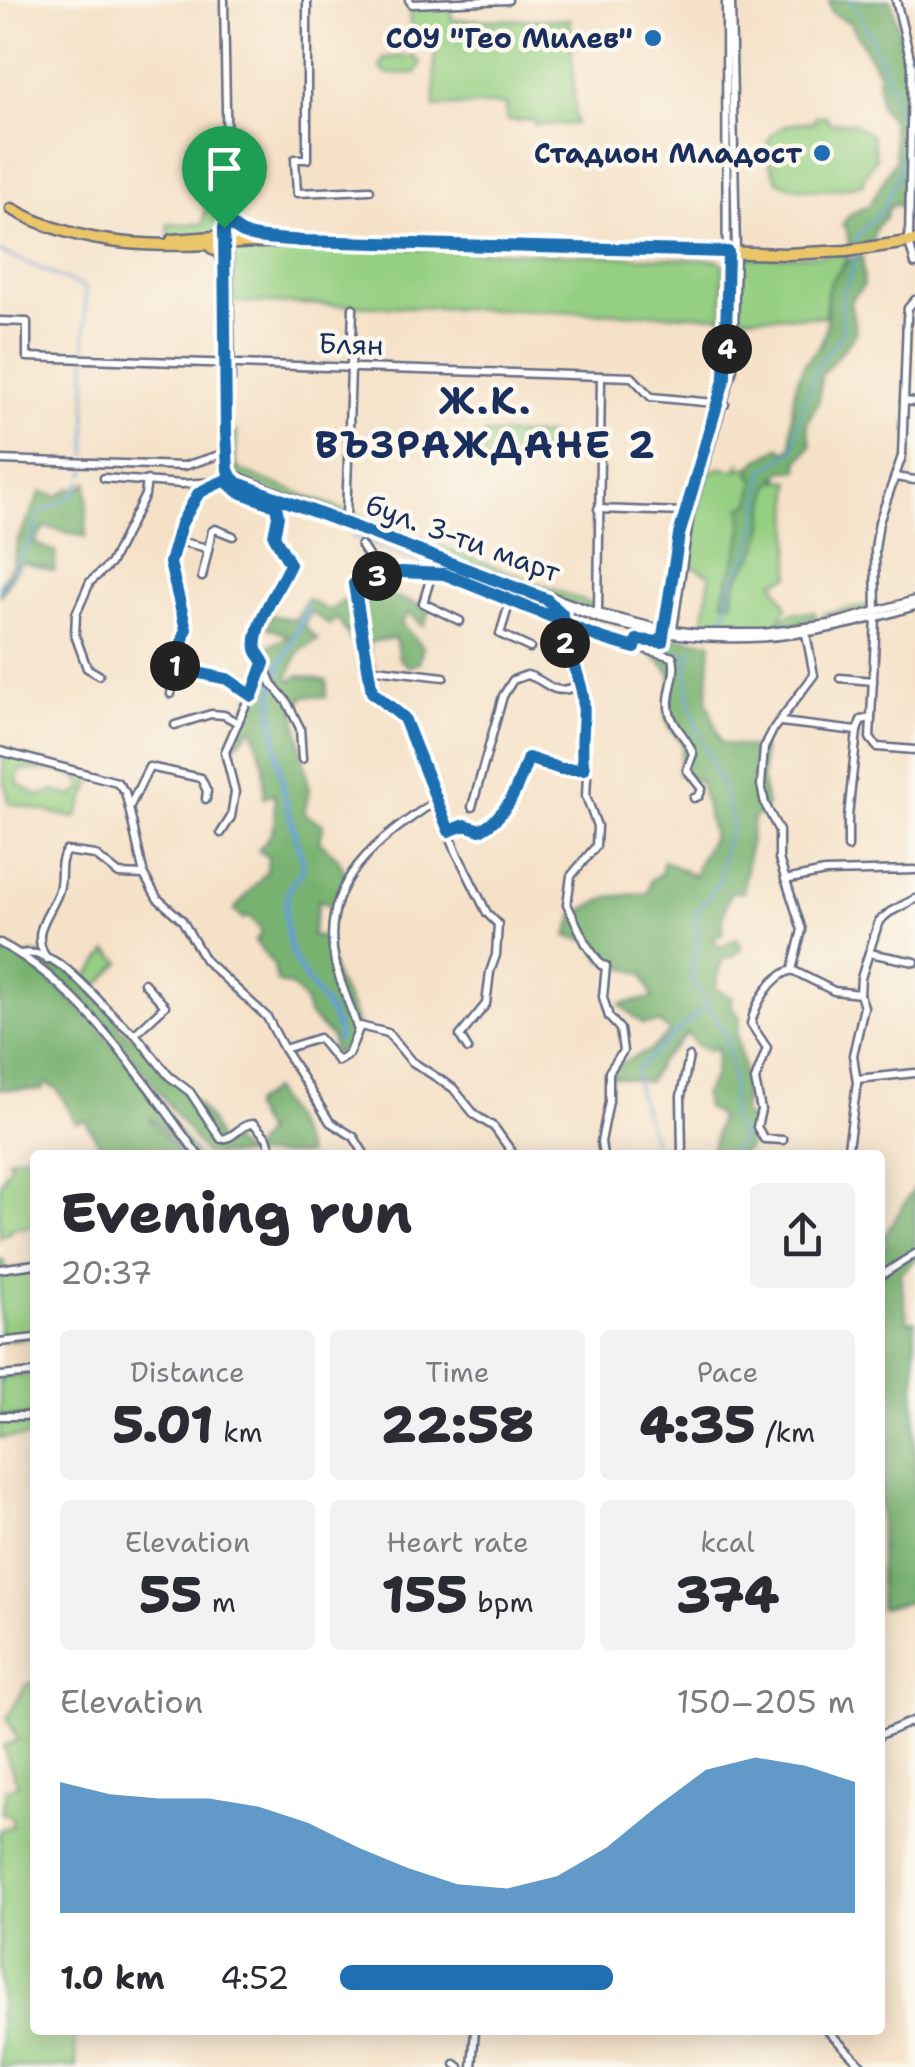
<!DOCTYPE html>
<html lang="en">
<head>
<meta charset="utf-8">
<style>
	:root { --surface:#fff; --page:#f2f2f3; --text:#2b2b33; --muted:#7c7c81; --accent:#1f6fb2 }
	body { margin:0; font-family:"Shantell Sans",sans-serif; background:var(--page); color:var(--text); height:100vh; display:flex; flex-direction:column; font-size:38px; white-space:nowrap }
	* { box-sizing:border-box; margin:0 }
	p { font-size:32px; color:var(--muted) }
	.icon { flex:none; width:55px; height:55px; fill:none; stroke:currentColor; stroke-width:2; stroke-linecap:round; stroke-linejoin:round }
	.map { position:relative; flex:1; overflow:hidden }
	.details { position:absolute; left:30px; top:1150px; width:855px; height:885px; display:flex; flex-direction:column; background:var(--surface); border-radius:10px; box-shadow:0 5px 25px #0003 }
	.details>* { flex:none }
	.pin { position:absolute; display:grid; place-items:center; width:85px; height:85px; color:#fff; margin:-102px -42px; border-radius:50% 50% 50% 0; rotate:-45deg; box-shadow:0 0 10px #0007 }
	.pin .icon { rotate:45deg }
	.km { position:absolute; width:50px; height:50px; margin:-25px; border-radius:50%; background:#222; color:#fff; font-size:28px; line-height:50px; text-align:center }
	.round { display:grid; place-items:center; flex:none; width:105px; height:105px; border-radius:10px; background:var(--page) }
	.head { display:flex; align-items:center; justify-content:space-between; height:170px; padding:0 30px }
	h1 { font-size:55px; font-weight:800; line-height:75px }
	.figures { display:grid; grid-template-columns:repeat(3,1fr); gap:15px; height:170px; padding:10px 30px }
	.figures div { display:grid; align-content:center; border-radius:10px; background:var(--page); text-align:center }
	.figures b { font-size:50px; font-weight:800 }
	.figures small { font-size:28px; font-weight:400 }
	.figures p { font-size:28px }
	.chart { height:280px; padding:20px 30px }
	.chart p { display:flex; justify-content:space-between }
	.chart svg { width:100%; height:180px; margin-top:10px; fill:var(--accent); opacity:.7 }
	ul { padding:0 30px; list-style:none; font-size:32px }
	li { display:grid; grid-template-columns:160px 120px 1fr; align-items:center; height:75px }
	li i { height:25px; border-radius:12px; background:var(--accent) }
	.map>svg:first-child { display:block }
	.green { fill:#95cf82; stroke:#587f70; stroke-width:2.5; fill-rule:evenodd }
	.forest { fill:#78b270; stroke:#4a7067; stroke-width:2.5 }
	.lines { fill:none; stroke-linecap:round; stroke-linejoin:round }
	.stream { stroke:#669ed4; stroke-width:2.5 }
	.canal { stroke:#669ed4; stroke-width:5 }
	.minor-casing { stroke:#676d83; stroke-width:11 }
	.major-casing { stroke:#676d83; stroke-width:15 }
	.minor { stroke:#fff; stroke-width:6 }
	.major { stroke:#ebc669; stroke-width:10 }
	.route-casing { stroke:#fff; stroke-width:20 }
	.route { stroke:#1f6fb2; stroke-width:12 }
	.poi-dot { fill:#1f6fb2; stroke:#fbf7ec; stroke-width:4 }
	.labels { text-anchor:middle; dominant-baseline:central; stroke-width:9; stroke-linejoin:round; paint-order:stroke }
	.poi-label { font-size:28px; font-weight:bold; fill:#1b2f5e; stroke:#fbf7ec; text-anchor:end }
	.street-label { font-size:28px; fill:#1b2f5e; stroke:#fbf7ec }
	.district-label { font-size:38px; font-weight:bold; letter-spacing:2.5px; fill:#1b2f5e; stroke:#fbf7ec }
</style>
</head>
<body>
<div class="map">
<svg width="915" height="2067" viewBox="0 0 915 2067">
	<rect width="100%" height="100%" fill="#fbf7ec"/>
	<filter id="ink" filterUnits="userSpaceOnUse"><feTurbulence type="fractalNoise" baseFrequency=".01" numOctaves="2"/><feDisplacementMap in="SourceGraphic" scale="20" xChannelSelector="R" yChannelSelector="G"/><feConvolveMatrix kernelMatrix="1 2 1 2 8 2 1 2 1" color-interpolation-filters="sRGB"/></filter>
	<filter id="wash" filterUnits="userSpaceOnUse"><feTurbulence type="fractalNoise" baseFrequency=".0048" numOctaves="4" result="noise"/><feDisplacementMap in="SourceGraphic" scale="40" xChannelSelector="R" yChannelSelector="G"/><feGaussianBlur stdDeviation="2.25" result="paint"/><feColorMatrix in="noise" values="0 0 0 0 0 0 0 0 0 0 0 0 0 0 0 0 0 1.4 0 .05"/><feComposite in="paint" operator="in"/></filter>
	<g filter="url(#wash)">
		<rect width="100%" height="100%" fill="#f5e1c7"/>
		<g class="green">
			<polygon points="450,5 452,20 570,19 576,124 535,125 534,120 507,121 506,104 435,107 434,42 411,42 409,6"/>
			<polygon points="413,56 421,63 416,73 387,74 380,68 384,58"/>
			<path d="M815 116H827L828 122 853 123 872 136 876 158 864 177V183C842 192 798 193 777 181 775 173 769 166 768 157 762 127 791 122 814 122Z"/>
			<polygon points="205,159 221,160 221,228 212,234 169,237 168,224 203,224 206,200 198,199 200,166"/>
			<polygon points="297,244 718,260 723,264 723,316 234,302 233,250 237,246"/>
			<polygon points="850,254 827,291 825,317 739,316 739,262 742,258"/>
			<polygon points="230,432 237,432 235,463 241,471 597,606 598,613 418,548 235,475"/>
			<polygon points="484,434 551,435 551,448 541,450 541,465 535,465 534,457 527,457 526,466 483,465"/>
			<polygon points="758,459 775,480 791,481 790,576 774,582 787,607 778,622 793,613 814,612 816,616 777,628 839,616 822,614 871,605 872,610 790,629 702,632 710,575 687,563 695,517 708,472 720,468 736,470 740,463 741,469 754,466"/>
			<path d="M3 751 95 775 76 818 9 803 4 778ZM20 769C41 772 66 766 82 781V789L73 796 53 791 39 796 17 783Z"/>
			<polygon points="108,951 121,962 92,992 83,982"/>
			<polygon points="33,1153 36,1155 35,1226 9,1229 9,1234 0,1235 0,1242 0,1184 11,1163 7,1159"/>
			<polygon points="0,1260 3,1260 6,1270 35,1266 35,1337 0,1341"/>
			<polygon points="35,1374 35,1416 0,1416 0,1377"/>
			<polygon points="0,1418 35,1418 35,1437 0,1438"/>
			<polygon points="35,1682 35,2030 74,2030 76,2067 0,2067 0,1830 13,1826 11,1817 1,1812 7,1789 18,1785 3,1747 18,1740 7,1718 26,1685"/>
		</g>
		<g class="forest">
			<path d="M829 0H891L909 71 908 198 898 206 894 204 885 213 887 216C879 224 872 229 873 243L849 248 847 229 842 225 849 215 870 204 896 158 891 120 880 106 878 72 851 24 831 12Z"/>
			<path d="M862 256 864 285 850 301 856 333 821 376 819 400 807 423 811 446 798 462 799 470 783 471 776 476 780 478 771 483C763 505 768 531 755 553 744 571 733 580 732 602L723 601C728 571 749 539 741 508L751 503 755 478 749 474C752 459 768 456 780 447L785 452 792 446C791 421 791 390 803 367 808 357 818 351 822 341 834 313 816 292 842 268 850 260 850 258 862 256Z"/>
			<polygon points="88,482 86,537 45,527 34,543 56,552 54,571 21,562 0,595 0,585 13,563 18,540 41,492 58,496 70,488 80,489"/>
			<path d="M380 592 431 609 423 626 409 613 401 624 423 647 419 663 409 667 399 658 395 638 369 642V654L374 666 366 670 363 659 337 618 329 625 311 612 304 626 318 640 299 651 288 677 292 681 299 675 327 681 326 697 304 696 295 710 309 791 304 813 324 825 319 841 337 857 347 876 334 908 319 900 312 935 326 939C329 952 331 967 336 979 348 1003 377 1041 333 1054L332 1038 308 1014 304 1000 293 987 277 982 274 966 255 941 262 932 250 916 243 919 234 910 267 871 268 857 258 850C278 830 275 819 274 793L264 798V766L253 727 228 753 265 665 263 655 267 647 289 636 267 627 271 615 295 620 307 599 328 611 354 594 376 600Z"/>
			<path d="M640 633 711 642 707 701 721 743 763 750 762 781 767 806 753 819 743 892H730L722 920 724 933 713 940 720 947 737 938 742 948 732 957H723L715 988 733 998 731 1006 740 1017 737 1034 745 1078 743 1115 755 1123 748 1148 738 1155H711L719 1116 706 1108 703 1095 714 1077 718 1047 709 1051 695 1045 688 1033 660 1061 648 1082 609 1076 619 1064 651 1050 670 1032 660 1023 643 1024 620 1004 653 998 643 974 601 960 594 942 567 936 575 914 608 897 648 893 651 880 662 872 663 861 695 876 699 861 713 837 700 782 678 774 683 743C647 709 681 706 671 677 667 663 648 653 637 643Z"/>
			<path d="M0 946C83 992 141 1081 196 1155H184L156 1121 150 1119 180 1155H113L101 1147 85 1120 76 1123 58 1090 45 1083 42 1090 0 1089Z"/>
			<path d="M30 954 43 955 52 967 70 968 114 1012 121 1030C146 1041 153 1061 172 1079 193 1099 211 1113 218 1142L229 1140 247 1155H206C154 1088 103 1005 30 958Z"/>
			<polygon points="272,1090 291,1119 307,1155 248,1155 265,1132 252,1110 253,1104"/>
			<polygon points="915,1187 915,1259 900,1275 908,1322 915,1321 915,1601 880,1608 880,1255 887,1244 882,1240"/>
		</g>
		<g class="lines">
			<g class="stream">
				<path d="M851 0C876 44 913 120 899 172 896 181 890 191 887 201 879 219 860 225 855 244"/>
				<polyline points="0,251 85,288 87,455"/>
				<polyline points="84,474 87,469"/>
				<polyline points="352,536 458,577"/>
				<polyline points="0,590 34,535 38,514 75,494 82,480"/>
				<polyline points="526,603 616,638"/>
				<polyline points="718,625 727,610 731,583 749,553 756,530 764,470 794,450 801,412 817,365 842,334 842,297 856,261 856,252"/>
				<polyline points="633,643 689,655"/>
				<path d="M692 650C672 714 727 770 732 830L723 849 720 881 697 911 695 918 699 939 690 979 725 1033 733 1077 731 1119 742 1136 730 1155"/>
				<polyline points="657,1155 637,1087 637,1069 706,1005"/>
			</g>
			<path class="canal" d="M306 608C299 634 282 656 275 681 267 706 284 804 294 829 294 843 304 852 303 865 303 875 297 877 292 884 280 904 286 941 295 960 304 983 341 1016 338 1040"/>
		</g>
	</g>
	<g filter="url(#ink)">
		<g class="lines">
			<defs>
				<g id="minor">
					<polyline points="224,0 231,380"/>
					<polyline points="307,0 307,159 295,159 297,193 370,190"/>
					<polyline points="409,0 412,4 508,0"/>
					<polyline points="896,0 912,66 909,242 915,264"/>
					<polyline points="224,246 226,219"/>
					<path d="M224 263 227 463 230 475 238 483 605 621C720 650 804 641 915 606"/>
					<polyline points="915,300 908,308 907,318 902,456 879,522 875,549 876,618 870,738 877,747 915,750"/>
					<polyline points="0,321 27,322 27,357 632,377 651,397 725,404"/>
					<polyline points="904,401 915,402"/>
					<polyline points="0,460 184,466 229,452"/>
					<polyline points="235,475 418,548 598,613 657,628 696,633 763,633 830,624 915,600"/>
					<polyline points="895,477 915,480"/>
					<polyline points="104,478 182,484 217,482"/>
					<polyline points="225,480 237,491 276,506 279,516 273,536 289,564 273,593 256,648 272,684 287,702 300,728 302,759"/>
					<polyline points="598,509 684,512"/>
					<polyline points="346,518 353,308"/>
					<polyline points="180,536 182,542 203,547 207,551"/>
					<path d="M361 545 370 559 368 576 354 584 352 590C359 615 362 676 374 694 383 708 401 712 409 727L456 851 487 913 498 924 496 955 490 972 486 1004 460 1036 468 1049"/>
					<polyline points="368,576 432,573"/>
					<polyline points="202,577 212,531 215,529 233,536"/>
					<polyline points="510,601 500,634 530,648"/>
					<polyline points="547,602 560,611 564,641 575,663 583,700 583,766 587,776 586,796 597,826 596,846 571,876 567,904 586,944 601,965 606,966 603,997 609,1017 620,1029 623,1051 609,1072 609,1101 601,1142 603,1155"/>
					<polyline points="598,612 601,376"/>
					<path d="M460 621 423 603 432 573 469 583 596 636 673 657C678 677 665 694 670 713 674 729 688 738 693 754L687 770 702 789 699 796 694 798"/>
					<polyline points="665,628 684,512 727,364 726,0"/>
					<polyline points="673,629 690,514 733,369 736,253 731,0"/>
					<polyline points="806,634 814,675 774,728 764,748 761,785 765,804 779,831 779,859 802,930 792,970 834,991 860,994"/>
					<polyline points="637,640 661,644 665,634"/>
					<polyline points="175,667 227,679 252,697"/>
					<polyline points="367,668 444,677"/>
					<polyline points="99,675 87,668 75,635 76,614 90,582 110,564 145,495 147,480"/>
					<polyline points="840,678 873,681"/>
					<polyline points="171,694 176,654 186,629 170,563 181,524 197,493 225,480"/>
					<polyline points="781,722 857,731 848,817 848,847"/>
					<polyline points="175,725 211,714 224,715 238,723"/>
					<polyline points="857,731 861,720 871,718"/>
					<polyline points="0,751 117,782 125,792 129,808"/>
					<polyline points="206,799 207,791 201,778 149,767 129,808 144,875 157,898 182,920 205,960 267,1017 284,1049 319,1038 338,1061 348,1055 360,1026 388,1033 411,1061 453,1088 475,1115 494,1127 514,1155"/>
					<path d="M472 807 503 696 513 680 527 675C549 681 550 696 575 687V676"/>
					<path d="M449 831 465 825 481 830C510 815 517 787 528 758L561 769H584"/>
					<polyline points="221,833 231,817 235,792 225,752 264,663"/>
					<polyline points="785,880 825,872 915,870"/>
					<path d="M0 943C81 985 145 1083 198 1155"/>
					<polyline points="869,953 915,962"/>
					<path d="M20 954C65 945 102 1014 135 1034L165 1006 144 983"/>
					<path d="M47 959C28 931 52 914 59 890 63 876 58 863 66 851L95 855 119 874 144 875"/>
					<path d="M357 1028C351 1006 340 985 335 962 318 881 379 839 437 800"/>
					<path d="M135 1034 169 1076 190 1092 221 1139C235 1139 240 1123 254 1124L267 1138 273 1155"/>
					<polyline points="284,1049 330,1122 354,1137 365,1155"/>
					<polyline points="857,1079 915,1073"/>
					<path d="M783 1140 764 1139 757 1127 761 1110 755 1080 767 1048 751 1024C755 1004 771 976 792 970"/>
					<polyline points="682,1155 681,1096 689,1057"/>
					<polyline points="847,1155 857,1083 853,1055 864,1007 860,994 861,978 879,921 890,912 915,899"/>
					<polyline points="0,1269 35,1264"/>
					<polyline points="880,1276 915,1254"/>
					<polyline points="0,1342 35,1338"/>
					<polyline points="0,1376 35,1373"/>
					<polyline points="0,1416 35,1416"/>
					<polyline points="880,1735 915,1720"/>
					<polyline points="827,2030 863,2067"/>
					<polyline points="455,2064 459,2067"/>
					<polyline points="472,2067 475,2030"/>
				</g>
				<g id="major">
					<path d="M12 209C105 261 202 241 302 241 463 242 626 250 787 254L846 251 915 241"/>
					<polyline points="227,218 236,232 246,236"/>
					<polyline points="172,240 215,237"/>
					<polyline points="211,247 220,253 224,265"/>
				</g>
			</defs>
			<use href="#minor" class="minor-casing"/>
			<use href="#major" class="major-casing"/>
			<use href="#minor" class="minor"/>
			<use href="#major" class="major"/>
		</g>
	</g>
	<g class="lines" filter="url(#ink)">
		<defs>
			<path id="route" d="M224 228 226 432 228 470 232 478 225 480 237 491 276 506 278 516 274 536 290 564C281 586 252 624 256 649 257 654 262 658 264 663L252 696 227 679 175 668 186 629 170 563 181 524 198 494C207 487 221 482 232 478L238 483 546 599 562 614C562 617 562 619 562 621 565 648 579 670 583 697 586 721 579 746 584 769H561L528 758C517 787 510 814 480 830L465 825 449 831 404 718 372 692 354 584 368 576 401 572 444 574 562 621C585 634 610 641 635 648L637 640 662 642 679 535 725 377 728 252 301 241C275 237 240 243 227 218L224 228"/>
		</defs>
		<use href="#route" class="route-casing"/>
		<use href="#route" class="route"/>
	</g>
	<g class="poi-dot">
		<circle cx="653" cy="38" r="10"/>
		<circle cx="822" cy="153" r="10"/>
	</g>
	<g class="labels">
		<g class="poi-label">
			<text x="633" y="38">СОУ "Гео Милев"</text>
			<text x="802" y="153">Стадион Младост</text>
		</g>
		<g class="street-label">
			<text transform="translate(351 344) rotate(2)">Блян</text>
			<text transform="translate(463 538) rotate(20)">бул. 3-ти март</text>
		</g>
		<g class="district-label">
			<text x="486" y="400">Ж.К.<tspan x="486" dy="44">ВЪЗРАЖДАНЕ 2</tspan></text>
		</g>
	</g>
</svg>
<div class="pin" style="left:224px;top:228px;background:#1e9e55"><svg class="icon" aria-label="arrive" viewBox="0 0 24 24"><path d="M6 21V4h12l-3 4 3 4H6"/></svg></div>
<b class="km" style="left:175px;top:666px">1</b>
<b class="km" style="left:565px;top:643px">2</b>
<b class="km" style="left:377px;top:576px">3</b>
<b class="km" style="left:727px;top:349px">4</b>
<section class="details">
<div class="head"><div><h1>Evening run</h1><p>20:37</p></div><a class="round"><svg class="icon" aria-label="share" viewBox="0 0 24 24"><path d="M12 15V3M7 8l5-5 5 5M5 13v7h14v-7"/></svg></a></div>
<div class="figures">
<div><p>Distance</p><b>5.01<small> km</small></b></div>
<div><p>Time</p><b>22:58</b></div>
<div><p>Pace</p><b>4:35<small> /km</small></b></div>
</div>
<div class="figures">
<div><p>Elevation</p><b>55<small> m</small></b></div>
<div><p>Heart rate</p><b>155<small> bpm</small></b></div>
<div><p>kcal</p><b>374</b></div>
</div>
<div class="chart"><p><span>Elevation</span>150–205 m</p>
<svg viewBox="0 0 160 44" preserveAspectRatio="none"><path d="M0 44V12L10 15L20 16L30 16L40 18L50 22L60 28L70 33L80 37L90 38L100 35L110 28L120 18L130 9L140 6L150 8L160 12V44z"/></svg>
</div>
<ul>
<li><b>1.0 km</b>4:52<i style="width:53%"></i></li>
</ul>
</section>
</div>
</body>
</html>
